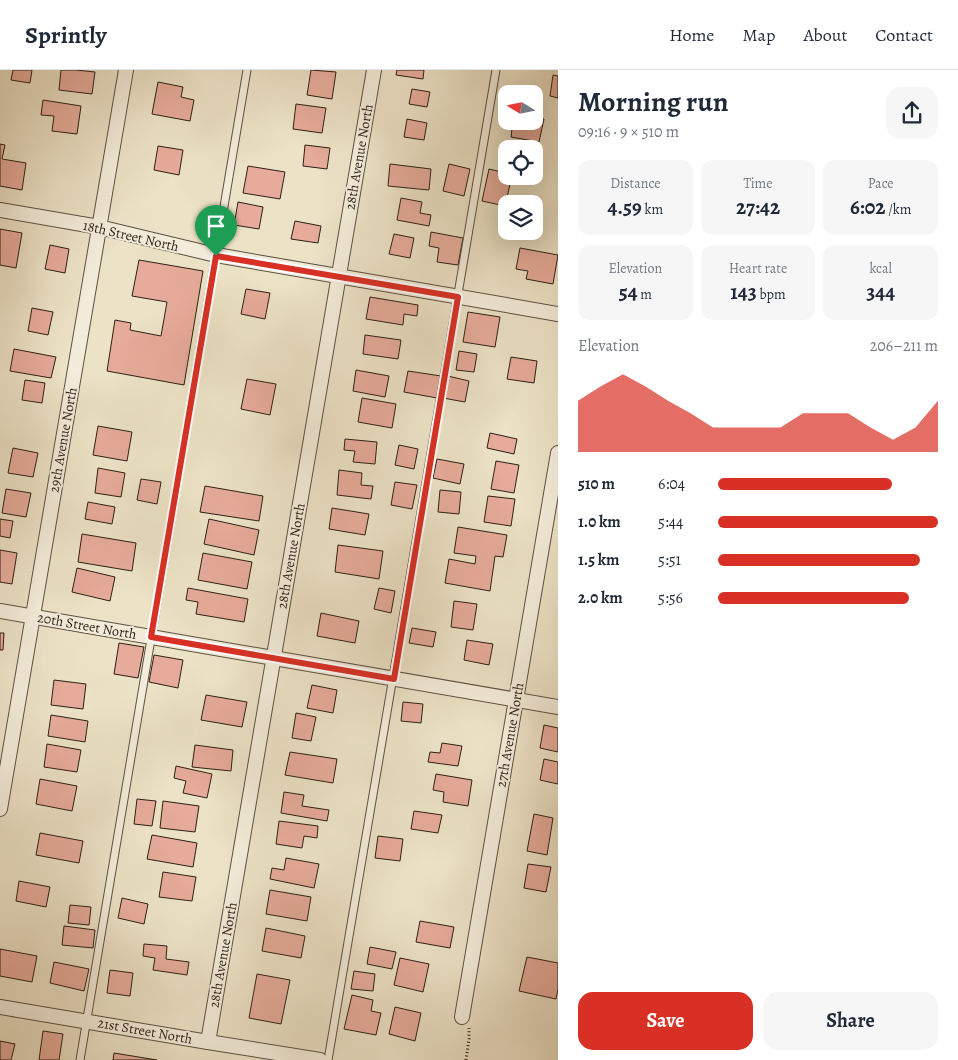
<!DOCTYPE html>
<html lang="en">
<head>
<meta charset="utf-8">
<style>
	:root { --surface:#fff; --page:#f6f6f7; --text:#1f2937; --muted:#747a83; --line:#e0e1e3; --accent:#d93025 }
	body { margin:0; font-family:Alegreya,serif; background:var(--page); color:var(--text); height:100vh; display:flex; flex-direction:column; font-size:19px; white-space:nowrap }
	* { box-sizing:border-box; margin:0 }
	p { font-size:16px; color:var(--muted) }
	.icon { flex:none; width:28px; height:28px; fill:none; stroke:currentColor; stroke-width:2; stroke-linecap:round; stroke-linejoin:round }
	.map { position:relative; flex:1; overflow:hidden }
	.drawer { display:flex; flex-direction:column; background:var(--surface); width:400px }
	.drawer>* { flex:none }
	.needle { width:32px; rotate:280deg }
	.fabs { position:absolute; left:498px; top:15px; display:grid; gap:10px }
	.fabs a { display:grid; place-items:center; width:45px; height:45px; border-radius:10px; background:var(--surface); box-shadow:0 5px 20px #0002; font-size:25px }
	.pin { position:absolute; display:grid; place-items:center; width:42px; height:42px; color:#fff; margin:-51px -21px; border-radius:50% 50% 50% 0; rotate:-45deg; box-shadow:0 0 5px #0007 }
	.pin .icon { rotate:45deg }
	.round { display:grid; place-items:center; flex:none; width:52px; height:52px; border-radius:15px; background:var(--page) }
	.summary { display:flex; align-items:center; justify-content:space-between; height:85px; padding:0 20px }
	h1 { font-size:28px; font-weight:700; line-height:38px }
	.figures { display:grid; grid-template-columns:repeat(3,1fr); gap:8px; height:85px; padding:5px 20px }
	.figures div { display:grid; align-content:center; border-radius:12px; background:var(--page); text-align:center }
	.figures b { font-size:21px; font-weight:700 }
	.figures small { font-size:14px; font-weight:400 }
	.figures p { font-size:14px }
	.chart { height:140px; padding:10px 20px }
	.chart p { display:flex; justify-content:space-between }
	.chart svg { width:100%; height:90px; margin-top:5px; fill:var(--accent); opacity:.7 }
	.primary-button { display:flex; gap:10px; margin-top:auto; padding:10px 20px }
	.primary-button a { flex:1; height:58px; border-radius:15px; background:var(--accent); color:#fff; font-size:20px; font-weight:700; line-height:58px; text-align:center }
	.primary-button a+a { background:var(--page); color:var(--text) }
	ul { padding:0 20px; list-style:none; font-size:16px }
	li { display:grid; grid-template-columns:80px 60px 1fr; align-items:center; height:38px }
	li i { height:12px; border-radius:6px; background:var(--accent) }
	header { display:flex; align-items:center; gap:30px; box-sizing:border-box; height:70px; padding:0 25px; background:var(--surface); border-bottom:1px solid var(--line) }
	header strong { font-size:24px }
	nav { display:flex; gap:28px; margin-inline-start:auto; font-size:18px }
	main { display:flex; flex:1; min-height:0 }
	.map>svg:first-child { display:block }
	.building { fill:#e6ab9a; stroke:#2d1f17 }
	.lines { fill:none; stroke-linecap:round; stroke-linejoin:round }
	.service-casing { stroke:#5d5043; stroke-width:9 }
	.minor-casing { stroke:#5d5043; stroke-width:16 }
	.path { stroke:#2d1f17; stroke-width:3; stroke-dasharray:1 2.5; stroke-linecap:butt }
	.service { stroke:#f3ecda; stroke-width:7 }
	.minor { stroke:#f3ecda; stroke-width:14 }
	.route-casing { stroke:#fff; stroke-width:10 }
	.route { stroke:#d93025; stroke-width:6 }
	.labels { text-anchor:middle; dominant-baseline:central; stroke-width:4; stroke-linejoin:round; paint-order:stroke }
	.street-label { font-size:14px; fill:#2d1f17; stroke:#f3ecda }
</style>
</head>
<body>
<header>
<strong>Sprintly</strong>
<nav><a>Home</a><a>Map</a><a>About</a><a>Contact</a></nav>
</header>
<main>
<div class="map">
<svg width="558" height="990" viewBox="0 0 558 990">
	<rect width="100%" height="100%" fill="#ece2c6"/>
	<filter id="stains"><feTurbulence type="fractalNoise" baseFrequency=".004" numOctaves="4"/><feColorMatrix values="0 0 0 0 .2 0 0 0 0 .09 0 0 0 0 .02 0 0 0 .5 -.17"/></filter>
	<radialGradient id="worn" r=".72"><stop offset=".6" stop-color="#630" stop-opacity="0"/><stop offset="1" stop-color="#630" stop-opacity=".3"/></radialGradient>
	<g class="building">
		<polygon points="13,0 32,0 30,13 11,10"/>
		<polygon points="61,0 76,0 95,2 92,24 59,20"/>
		<polygon points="311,0 336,2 332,29 307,25"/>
		<polygon points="397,0 424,0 423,9 396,5"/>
		<polygon points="553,5 558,6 558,28 550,26"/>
		<polygon points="158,12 183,17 181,27 194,30 190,51 152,44"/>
		<polygon points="412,19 430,22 427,37 409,34"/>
		<polygon points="43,30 81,36 77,64 52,61 54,46 41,45"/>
		<polygon points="296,34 326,38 322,63 293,59"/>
		<polygon points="534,47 544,49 539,72 511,67 513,51 534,51"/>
		<polygon points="407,49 427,53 424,70 404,67"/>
		<polygon points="0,74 5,75 2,89 26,93 22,120 0,116"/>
		<polygon points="305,75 330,78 327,99 303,96"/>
		<polygon points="158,76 183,80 179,105 154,100"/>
		<polygon points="390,94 431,99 429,120 388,116"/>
		<polygon points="449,94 470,99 464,126 443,121"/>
		<polygon points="248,96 285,102 280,129 243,123"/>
		<polygon points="489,99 506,103 506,106 512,106 505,136 482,131"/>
		<polygon points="401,128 422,132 420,143 431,145 429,156 397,150"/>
		<polygon points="238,132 263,137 259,159 234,155"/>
		<polygon points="295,151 321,156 318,173 291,169"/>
		<polygon points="0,159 22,163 16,198 0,195"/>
		<polygon points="431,162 463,168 458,195 437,192 439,178 429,176"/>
		<polygon points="394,164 414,168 410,188 389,184"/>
		<polygon points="50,175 69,179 65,203 45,199"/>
		<polygon points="520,178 558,185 553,214 526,209 528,201 516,199"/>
		<polygon points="139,190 203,201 184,315 107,301 115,250 131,253 130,260 161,266 167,232 132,226"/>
		<polygon points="246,219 270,223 265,249 241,244"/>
		<polygon points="370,227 418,235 417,246 404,244 403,255 366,249"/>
		<polygon points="32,238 53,242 48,265 28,261"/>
		<polygon points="468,242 500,247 495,277 463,272"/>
		<polygon points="365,265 401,270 398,289 363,284"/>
		<polygon points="14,279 56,287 51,308 10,301"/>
		<polygon points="459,281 477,284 474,302 456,300"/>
		<polygon points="511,287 537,291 534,313 507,309"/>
		<polygon points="356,300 389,306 385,327 353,321"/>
		<polygon points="408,301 441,306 437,328 404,322"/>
		<polygon points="448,306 469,311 465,332 443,328"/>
		<polygon points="247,309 276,314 270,345 241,339"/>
		<polygon points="25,310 45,313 42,333 22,330"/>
		<polygon points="362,328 396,334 392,358 358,352"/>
		<polygon points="98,356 132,362 127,391 93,385"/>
		<polygon points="490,363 517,369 514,384 487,378"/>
		<polygon points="345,369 377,372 375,394 353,392 355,381 344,380"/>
		<polygon points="399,375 418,379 414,399 395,395"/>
		<polygon points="13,378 38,383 33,407 8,403"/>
		<polygon points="437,389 464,394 460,414 433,408"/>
		<polygon points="496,391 519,395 514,423 491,419"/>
		<polygon points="98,398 125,403 121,427 95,423"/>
		<polygon points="339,400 362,403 361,415 373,416 371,429 337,425"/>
		<polygon points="141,409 161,412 157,434 137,430"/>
		<polygon points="395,412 417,415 412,439 391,435"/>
		<polygon points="205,416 263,426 259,451 200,442"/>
		<polygon points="6,419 31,423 26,447 2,443"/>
		<polygon points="440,420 461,422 459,444 438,442"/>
		<polygon points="488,426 515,429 511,456 484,452"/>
		<polygon points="88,432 115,437 112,454 85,449"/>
		<polygon points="332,438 369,444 365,465 329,459"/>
		<polygon points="0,449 13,451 10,468 0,466"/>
		<polygon points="209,449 259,460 254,485 204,474"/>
		<polygon points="458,457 507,465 503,487 495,486 490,521 445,513 449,489 475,494 476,486 454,483"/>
		<polygon points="82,464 136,473 132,501 78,492"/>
		<polygon points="338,475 383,481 379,509 335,502"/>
		<polygon points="0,480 17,483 12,514 0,512"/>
		<polygon points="203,483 252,492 247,519 198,510"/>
		<polygon points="77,498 115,507 110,531 72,522"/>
		<polygon points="188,518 248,529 244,552 196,544 198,532 186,530"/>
		<polygon points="379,518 395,521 391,543 374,539"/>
		<polygon points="454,531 477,534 473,560 451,557"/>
		<polygon points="321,543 359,551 355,573 317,566"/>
		<polygon points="412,558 436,562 433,577 409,573"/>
		<polygon points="0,563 4,563 3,580 0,580"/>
		<polygon points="467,570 493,574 489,595 464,590"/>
		<polygon points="119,573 144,577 138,608 114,604"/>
		<polygon points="154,585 183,590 178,618 149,612"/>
		<polygon points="54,610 86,614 83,639 51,635"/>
		<polygon points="312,615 337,620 333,643 307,638"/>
		<polygon points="206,625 247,632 242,657 201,650"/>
		<polygon points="403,632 423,634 421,653 401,651"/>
		<polygon points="296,643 316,647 311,671 292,668"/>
		<polygon points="51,645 88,651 85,672 48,666"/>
		<polygon points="544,655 558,658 558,682 540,678"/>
		<polygon points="442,673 462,676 458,696 428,692 430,682 440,683"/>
		<polygon points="47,674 81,680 77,702 44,697"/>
		<polygon points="195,675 233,680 231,701 192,697"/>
		<polygon points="290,682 337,689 333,713 285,705"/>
		<polygon points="544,689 558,692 558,714 540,710"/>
		<polygon points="176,696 212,704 207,728 183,723 186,711 174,708"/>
		<polygon points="436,704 472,710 468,736 443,732 444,722 433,720"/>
		<polygon points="40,709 77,716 72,741 36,734"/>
		<polygon points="284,722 304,725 302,736 329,740 327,751 281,743"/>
		<polygon points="137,729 156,731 152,756 134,754"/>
		<polygon points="163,731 199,736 195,762 160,758"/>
		<polygon points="414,741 442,745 438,763 411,759"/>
		<polygon points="534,744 553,748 547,785 527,781"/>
		<polygon points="279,751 318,756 317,768 304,766 302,778 276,774"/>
		<polygon points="40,763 83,771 79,793 36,785"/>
		<polygon points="152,765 197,773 193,797 147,789"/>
		<polygon points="378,766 403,769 400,791 375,788"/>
		<polygon points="286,788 319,794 314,818 270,809 272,798 284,800"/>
		<polygon points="528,794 551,797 546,822 524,818"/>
		<polygon points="163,802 196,807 192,831 159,827"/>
		<polygon points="19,811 50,817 46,837 16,831"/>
		<polygon points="270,820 311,827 307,851 266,844"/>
		<polygon points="122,828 148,834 144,854 118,848"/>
		<polygon points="70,835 91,837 89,855 68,853"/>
		<polygon points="420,851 454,857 450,878 416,872"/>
		<polygon points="64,856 95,860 93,878 62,875"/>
		<polygon points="266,858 305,866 301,888 262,881"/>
		<polygon points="144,874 167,876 166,889 189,892 187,905 153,900 155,888 143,886"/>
		<polygon points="370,877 396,882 392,899 367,894"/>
		<polygon points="0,879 37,886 32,912 0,906"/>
		<polygon points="527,887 558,893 558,919 556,929 519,921"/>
		<polygon points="400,888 429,894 423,922 394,915"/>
		<polygon points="54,892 89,899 84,921 50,913"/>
		<polygon points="110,900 133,903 130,926 107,923"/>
		<polygon points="354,901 375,904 373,921 351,919"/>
		<polygon points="257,904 290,910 281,954 249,948"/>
		<polygon points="352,925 373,930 371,941 381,943 376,965 344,959"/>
		<polygon points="395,937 421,943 415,971 389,964"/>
		<polygon points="43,961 63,964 59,990 39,990"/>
		<polygon points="0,971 15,974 11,990 0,990"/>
		<polygon points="114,983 157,990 113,990"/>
	</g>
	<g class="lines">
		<defs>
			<g id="service">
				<polyline points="80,990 247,0"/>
				<polyline points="328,990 496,0"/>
			</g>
			<g id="minor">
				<polyline points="0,140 99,157 216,185 558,244"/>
				<polyline points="0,541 558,637"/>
				<polyline points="0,739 126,0"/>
				<polyline points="0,937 208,972 320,990"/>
				<polyline points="462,947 558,383"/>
				<polyline points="208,972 374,0"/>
			</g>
		</defs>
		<use href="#service" class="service-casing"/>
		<use href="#minor" class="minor-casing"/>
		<polyline class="path" points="466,990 469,969 469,958"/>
		<use href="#service" class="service"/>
		<use href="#minor" class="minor"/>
	</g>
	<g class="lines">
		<defs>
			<polygon id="route" points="216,186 458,227 394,609 151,567"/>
		</defs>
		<use href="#route" class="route-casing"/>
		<use href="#route" class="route"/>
	</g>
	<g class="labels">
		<g class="street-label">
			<text transform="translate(359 87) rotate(-80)">28th Avenue North</text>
			<text transform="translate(131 166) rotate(13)">18th Street North</text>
			<text transform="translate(63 370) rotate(-80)">29th Avenue North</text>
			<text transform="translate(291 486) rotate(-80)">28th Avenue North</text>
			<text transform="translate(87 556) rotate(10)">20th Street North</text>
			<text transform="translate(510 665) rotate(-80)">27th Avenue North</text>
			<text transform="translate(223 885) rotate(-80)">28th Avenue North</text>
			<text transform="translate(145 961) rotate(10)">21st Street North</text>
		</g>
	</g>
	<rect width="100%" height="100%" filter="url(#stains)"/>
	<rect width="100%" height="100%" fill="url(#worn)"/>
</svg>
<div class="fabs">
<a><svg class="needle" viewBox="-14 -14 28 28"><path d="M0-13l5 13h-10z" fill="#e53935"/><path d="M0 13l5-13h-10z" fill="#747a83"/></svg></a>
<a><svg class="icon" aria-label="locate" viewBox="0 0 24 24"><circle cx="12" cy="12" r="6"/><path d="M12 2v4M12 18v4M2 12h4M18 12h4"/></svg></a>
<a><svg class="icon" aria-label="layers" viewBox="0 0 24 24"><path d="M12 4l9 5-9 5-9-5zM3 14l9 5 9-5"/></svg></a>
</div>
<div class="pin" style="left:216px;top:186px;background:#1e9e55"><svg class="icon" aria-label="arrive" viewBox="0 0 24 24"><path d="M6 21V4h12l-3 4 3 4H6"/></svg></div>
</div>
<section class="drawer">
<div class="summary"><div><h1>Morning run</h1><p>09:16 · 9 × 510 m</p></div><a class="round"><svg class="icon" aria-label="share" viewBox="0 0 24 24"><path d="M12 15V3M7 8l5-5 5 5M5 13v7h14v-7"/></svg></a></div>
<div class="figures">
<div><p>Distance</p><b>4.59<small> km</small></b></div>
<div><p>Time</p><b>27:42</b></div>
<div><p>Pace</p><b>6:02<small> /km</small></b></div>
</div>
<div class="figures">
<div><p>Elevation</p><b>54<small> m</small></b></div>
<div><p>Heart rate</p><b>143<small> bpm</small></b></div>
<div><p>kcal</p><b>344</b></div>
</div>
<div class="chart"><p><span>Elevation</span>206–211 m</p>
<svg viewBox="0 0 160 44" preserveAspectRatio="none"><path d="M0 44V19L10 12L20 6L30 12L40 19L50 25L60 32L70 32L80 32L90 32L100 25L110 25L120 25L130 32L140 38L150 32L160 19V44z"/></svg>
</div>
<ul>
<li><b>510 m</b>6:04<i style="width:79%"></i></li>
<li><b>1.0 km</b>5:44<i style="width:100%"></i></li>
<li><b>1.5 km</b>5:51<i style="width:92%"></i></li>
<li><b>2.0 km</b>5:56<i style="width:87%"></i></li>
</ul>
<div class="primary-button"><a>Save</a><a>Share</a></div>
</section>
</main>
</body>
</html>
